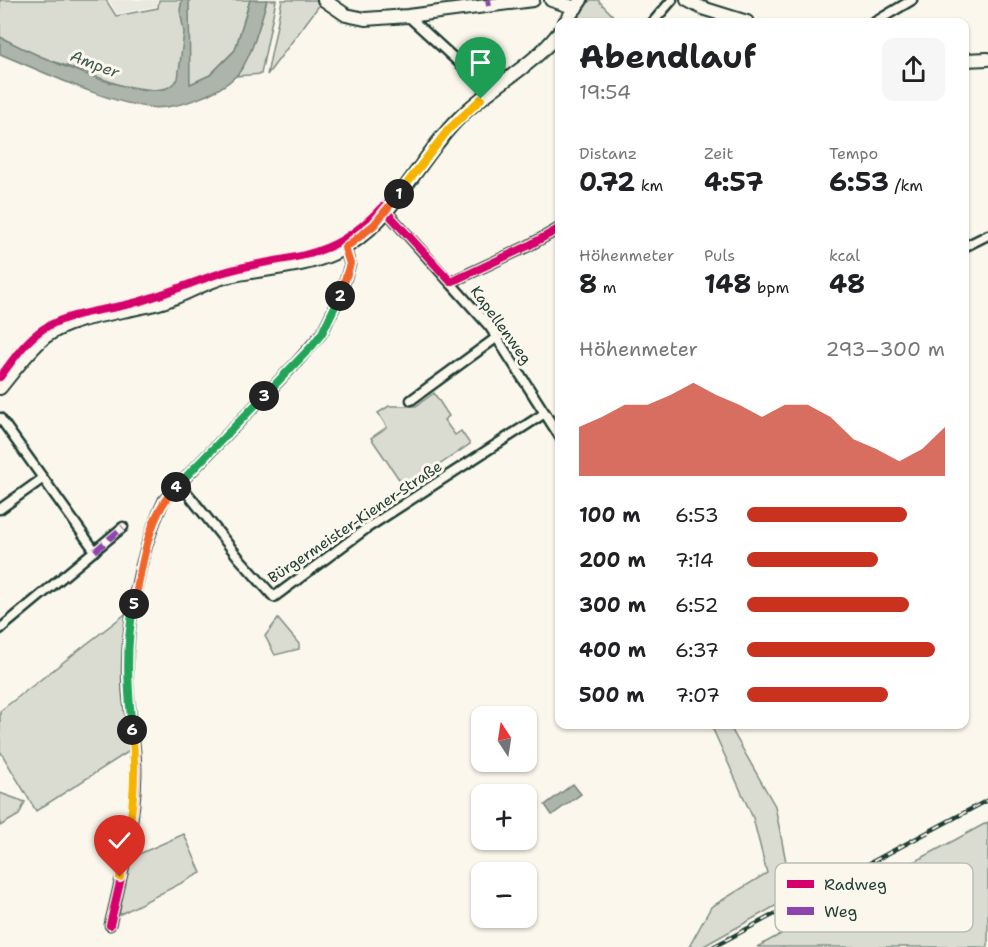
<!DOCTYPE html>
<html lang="de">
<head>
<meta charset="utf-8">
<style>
	:root { --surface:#fff; --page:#f6f6f6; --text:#202124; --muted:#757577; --accent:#c8321e }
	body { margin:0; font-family:"Shantell Sans",sans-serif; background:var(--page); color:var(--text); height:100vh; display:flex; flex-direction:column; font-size:22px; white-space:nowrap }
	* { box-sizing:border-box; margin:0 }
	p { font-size:20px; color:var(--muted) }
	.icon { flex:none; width:33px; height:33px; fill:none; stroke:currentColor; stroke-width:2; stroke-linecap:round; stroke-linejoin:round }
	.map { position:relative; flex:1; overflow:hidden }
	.drawer { position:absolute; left:555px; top:18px; width:414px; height:711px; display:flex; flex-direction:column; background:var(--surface); border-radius:12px; box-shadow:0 2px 4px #0004 }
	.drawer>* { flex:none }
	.needle { width:39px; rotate:348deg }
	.controls { position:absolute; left:471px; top:706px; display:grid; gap:12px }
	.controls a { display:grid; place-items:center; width:66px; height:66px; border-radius:12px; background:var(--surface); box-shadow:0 2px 4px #0004; font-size:30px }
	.pin { position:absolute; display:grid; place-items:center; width:51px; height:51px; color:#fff; margin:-62px -26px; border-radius:50% 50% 50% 0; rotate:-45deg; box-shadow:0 0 6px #0007 }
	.pin .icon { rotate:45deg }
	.km { position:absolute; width:30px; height:30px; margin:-15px; border-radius:50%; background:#222; color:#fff; font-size:16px; line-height:30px; text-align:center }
	.round { display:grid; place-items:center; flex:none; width:63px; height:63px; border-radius:12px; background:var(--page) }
	.summary { display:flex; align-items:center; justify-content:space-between; height:102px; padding:0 24px }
	h1 { font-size:33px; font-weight:700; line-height:45px }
	.metrics { display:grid; grid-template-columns:repeat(3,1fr); gap:9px; height:102px; padding:6px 24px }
	.metrics div { display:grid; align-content:center }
	.metrics b { font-size:26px; font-weight:700 }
	.metrics small { font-size:16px; font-weight:400 }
	.metrics p { font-size:16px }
	.chart { height:168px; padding:12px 24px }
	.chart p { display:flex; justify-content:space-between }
	.chart svg { width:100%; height:108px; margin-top:6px; fill:var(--accent); opacity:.7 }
	ul { padding:0 24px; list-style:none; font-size:20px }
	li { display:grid; grid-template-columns:96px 72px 1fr; align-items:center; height:45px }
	li i { height:15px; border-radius:8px; background:var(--accent) }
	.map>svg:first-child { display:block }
	.built { fill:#eae9de }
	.green { fill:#dbdcd1; stroke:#7d8c82; stroke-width:1.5 }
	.water { fill:#adb4aa; stroke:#74847b; stroke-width:1.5 }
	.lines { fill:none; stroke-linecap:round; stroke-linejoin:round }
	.street-casing { stroke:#1f3d34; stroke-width:13 }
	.secondary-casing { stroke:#1f3d34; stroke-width:16 }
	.street { stroke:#fbf7ec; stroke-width:8 }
	.secondary { stroke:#fbf7ec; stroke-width:12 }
	.rail-casing { stroke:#1f3d34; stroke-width:4.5 }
	.rail { stroke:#fbf7ec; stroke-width:2; stroke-dasharray:7; stroke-linecap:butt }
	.quiet { stroke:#8e44ad; stroke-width:6; stroke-dasharray:12 6; stroke-linecap:butt }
	.cycleway-casing { stroke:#fbf7ec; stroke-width:11 }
	.cycleway { stroke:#d6006c; stroke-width:8 }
	.split-1-casing { stroke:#fff; stroke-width:12 }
	.split-2-casing { stroke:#fff; stroke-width:12 }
	.split-3-casing { stroke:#fff; stroke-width:12 }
	.split-4-casing { stroke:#fff; stroke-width:12 }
	.split-5-casing { stroke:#fff; stroke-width:12 }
	.split-6-casing { stroke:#fff; stroke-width:12 }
	.split-7-casing { stroke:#fff; stroke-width:12 }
	.split-1 { stroke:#f5b400; stroke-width:8 }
	.split-2 { stroke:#f0652b; stroke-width:8 }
	.split-3 { stroke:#22a559; stroke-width:8 }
	.split-4 { stroke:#22a559; stroke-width:8 }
	.split-5 { stroke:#f0652b; stroke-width:8 }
	.split-6 { stroke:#22a559; stroke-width:8 }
	.split-7 { stroke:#f5b400; stroke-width:8 }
	.labels { text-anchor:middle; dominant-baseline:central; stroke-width:6; stroke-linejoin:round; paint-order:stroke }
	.street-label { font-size:15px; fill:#1f3d34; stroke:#fbf7ec }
	.water-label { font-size:16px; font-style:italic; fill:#425b52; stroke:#fbf7ec }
	.key { fill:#fbf7ec; stroke:#b9bfb5; stroke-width:1.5 }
	.key-label { font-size:16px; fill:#1f3d34 }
</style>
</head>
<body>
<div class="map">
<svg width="988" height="947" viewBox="0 0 988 947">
	<rect width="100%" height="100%" fill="#fbf7ec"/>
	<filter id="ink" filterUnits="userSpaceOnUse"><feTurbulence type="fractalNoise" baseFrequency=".0167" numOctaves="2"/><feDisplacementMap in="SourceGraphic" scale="12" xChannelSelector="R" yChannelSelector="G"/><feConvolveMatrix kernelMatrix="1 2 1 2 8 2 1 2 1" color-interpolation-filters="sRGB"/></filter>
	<g filter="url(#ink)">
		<polygon class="built" points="109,0 157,0 157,6 117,14"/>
		<g class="green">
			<polygon points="0,0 106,0 116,16 158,8 159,0 250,0 235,50 210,75 190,85 154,90 123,86 30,53 0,37"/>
			<polygon points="267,0 276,0 261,74 237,76 254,42"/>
			<polygon points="282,0 319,0 321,3 267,75"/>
			<polygon points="590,0 598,0 619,22 575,22"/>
			<polygon points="434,393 449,416 444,420 455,435 461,431 470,444 405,488 371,438 387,427 378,413 389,406 416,406"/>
			<polygon points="128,612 123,649 124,689 131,750 36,811 0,751 0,711"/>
			<polygon points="278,619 299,644 299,649 275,655 265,636"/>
			<polygon points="711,725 729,725 775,806 787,867 800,879 850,864 702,947 689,947 711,907 767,873 753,818"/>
			<polygon points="0,793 25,802 19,815 0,826"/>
			<polygon points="988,822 988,947 757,947"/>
			<polygon points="184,834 201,873 119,915 130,858"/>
		</g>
		<g class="water">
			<path d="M182 0H189L190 84 210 75 235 50 250 0H267C261 20 251 61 236 76 217 95 173 111 147 107 103 101 42 71 0 54V37C31 53 135 101 167 88 171 86 175 82 178 79L184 32 180 10Z"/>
			<polygon points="573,784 581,794 552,815 545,805"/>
		</g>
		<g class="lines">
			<defs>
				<g id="street">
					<polyline points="408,16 490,91"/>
					<polyline points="653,22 672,0"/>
					<polyline points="875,22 912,0"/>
					<polyline points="386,211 490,327 560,437"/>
					<polyline points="964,247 988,235"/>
					<polyline points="451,282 528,246 560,228"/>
					<polyline points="411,400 496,338"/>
					<polyline points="0,418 95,551"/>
					<polyline points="180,484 239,558 274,597 367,528 545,413"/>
					<polyline points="0,509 42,479"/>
					<polyline points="0,629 123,527"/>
					<path d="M110 925C122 875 135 824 136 772 136 745 130 718 128 691 124 630 139 554 164 500L296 363 322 333 341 294 350 264 345 248"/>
				</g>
				<g id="secondary">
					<polyline points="324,0 346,15 365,19 408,16 533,0"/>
					<polyline points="551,0 576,8"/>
					<polyline points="687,0 702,8 747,22"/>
					<polyline points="565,22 581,0"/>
					<polyline points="964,60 988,59"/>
					<path d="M0 388C14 371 28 351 45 337 75 315 126 313 162 302 183 296 203 283 225 277 262 268 300 269 335 253 392 226 417 159 460 117 491 86 533 67 560 31"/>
				</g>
			</defs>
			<use href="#street" class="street-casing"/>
			<use href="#secondary" class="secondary-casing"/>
			<use href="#street" class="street"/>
			<use href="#secondary" class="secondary"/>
			<defs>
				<polyline id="rail" points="713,947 988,800"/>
			</defs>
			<use href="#rail" class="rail-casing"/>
			<use href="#rail" class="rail"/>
			<g class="quiet">
				<polyline points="488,0 489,6"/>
				<polyline points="95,551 123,527"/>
			</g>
			<defs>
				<g id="cycleway">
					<path d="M0 377C13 360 25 341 43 329 67 313 102 311 130 304 161 296 190 283 221 273 290 252 326 267 382 207L451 282 528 246 560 228"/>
					<path d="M110 925C122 875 135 824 136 772 136 745 130 718 128 691 124 630 139 554 164 500L296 363 322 333 341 294 350 264 345 248"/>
				</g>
			</defs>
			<use href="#cycleway" class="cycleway-casing"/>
			<use href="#cycleway" class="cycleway"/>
		</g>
	</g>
	<g class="lines" filter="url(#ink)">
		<defs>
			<polyline id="split-1" points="399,194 448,130 481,99"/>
			<polyline id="split-2" points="340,296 350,264 345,248 374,225 399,194"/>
			<polyline id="split-3" points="264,396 312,346 322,333 340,296"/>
			<polyline id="split-4" points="176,487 264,396"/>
			<path id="split-5" d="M134 604C143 564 147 517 176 487"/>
			<path id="split-6" d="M132 730C128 688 125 646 134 604"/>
			<path id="split-7" d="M120 877C131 828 138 780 132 730"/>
		</defs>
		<use href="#split-1" class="split-1-casing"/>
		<use href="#split-2" class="split-2-casing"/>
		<use href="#split-3" class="split-3-casing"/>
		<use href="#split-4" class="split-4-casing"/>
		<use href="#split-5" class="split-5-casing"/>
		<use href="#split-6" class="split-6-casing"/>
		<use href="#split-7" class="split-7-casing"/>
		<use href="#split-1" class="split-1"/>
		<use href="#split-2" class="split-2"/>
		<use href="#split-3" class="split-3"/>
		<use href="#split-4" class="split-4"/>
		<use href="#split-5" class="split-5"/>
		<use href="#split-6" class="split-6"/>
		<use href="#split-7" class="split-7"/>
	</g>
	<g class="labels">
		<g class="street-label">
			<text transform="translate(501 325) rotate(54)">Kapellenweg</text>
			<text transform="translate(355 522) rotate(-34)">Bürgermeister-Kiener-Straße</text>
		</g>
		<g class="water-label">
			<text transform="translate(95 64) rotate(21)">Amper</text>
		</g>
	</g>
	<rect x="775" y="863" width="198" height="69" rx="9" class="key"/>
	<rect x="787" y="880" width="27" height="8" fill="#d6006c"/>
	<rect x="787" y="907" width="27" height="8" fill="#8e44ad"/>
	<g class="key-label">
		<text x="824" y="890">Radweg</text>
		<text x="824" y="917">Weg</text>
	</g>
</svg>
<div class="controls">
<a><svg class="needle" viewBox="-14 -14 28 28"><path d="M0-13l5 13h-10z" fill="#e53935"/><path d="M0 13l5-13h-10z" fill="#757577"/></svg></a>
<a>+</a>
<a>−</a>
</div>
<div class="pin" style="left:481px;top:99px;background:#1e9e55"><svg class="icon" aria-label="arrive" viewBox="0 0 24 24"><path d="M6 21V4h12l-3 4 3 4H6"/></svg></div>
<div class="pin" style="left:120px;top:877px;background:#d93025"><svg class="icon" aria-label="check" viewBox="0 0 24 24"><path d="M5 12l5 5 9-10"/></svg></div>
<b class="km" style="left:399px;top:194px">1</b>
<b class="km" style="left:340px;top:296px">2</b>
<b class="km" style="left:264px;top:396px">3</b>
<b class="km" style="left:176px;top:487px">4</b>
<b class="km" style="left:134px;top:604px">5</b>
<b class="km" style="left:132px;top:730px">6</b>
<section class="drawer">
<div class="summary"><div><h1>Abendlauf</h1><p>19:54</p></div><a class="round"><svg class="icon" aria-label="share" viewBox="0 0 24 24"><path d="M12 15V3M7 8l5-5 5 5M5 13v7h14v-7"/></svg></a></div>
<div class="metrics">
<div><p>Distanz</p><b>0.72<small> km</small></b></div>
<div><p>Zeit</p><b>4:57</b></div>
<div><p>Tempo</p><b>6:53<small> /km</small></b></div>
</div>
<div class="metrics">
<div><p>Höhenmeter</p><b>8<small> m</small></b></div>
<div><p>Puls</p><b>148<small> bpm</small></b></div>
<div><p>kcal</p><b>48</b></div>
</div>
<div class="chart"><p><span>Höhenmeter</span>293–300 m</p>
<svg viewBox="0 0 160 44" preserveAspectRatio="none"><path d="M0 44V24L10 20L20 15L30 15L40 11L50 6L60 11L70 15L80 20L90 15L100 15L110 20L120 29L130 33L140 38L150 33L160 24V44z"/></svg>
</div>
<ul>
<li><b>100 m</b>6:53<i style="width:81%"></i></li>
<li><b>200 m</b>7:14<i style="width:66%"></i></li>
<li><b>300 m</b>6:52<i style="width:82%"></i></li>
<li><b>400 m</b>6:37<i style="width:95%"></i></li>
<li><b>500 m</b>7:07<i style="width:71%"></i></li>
</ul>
</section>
</div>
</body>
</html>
